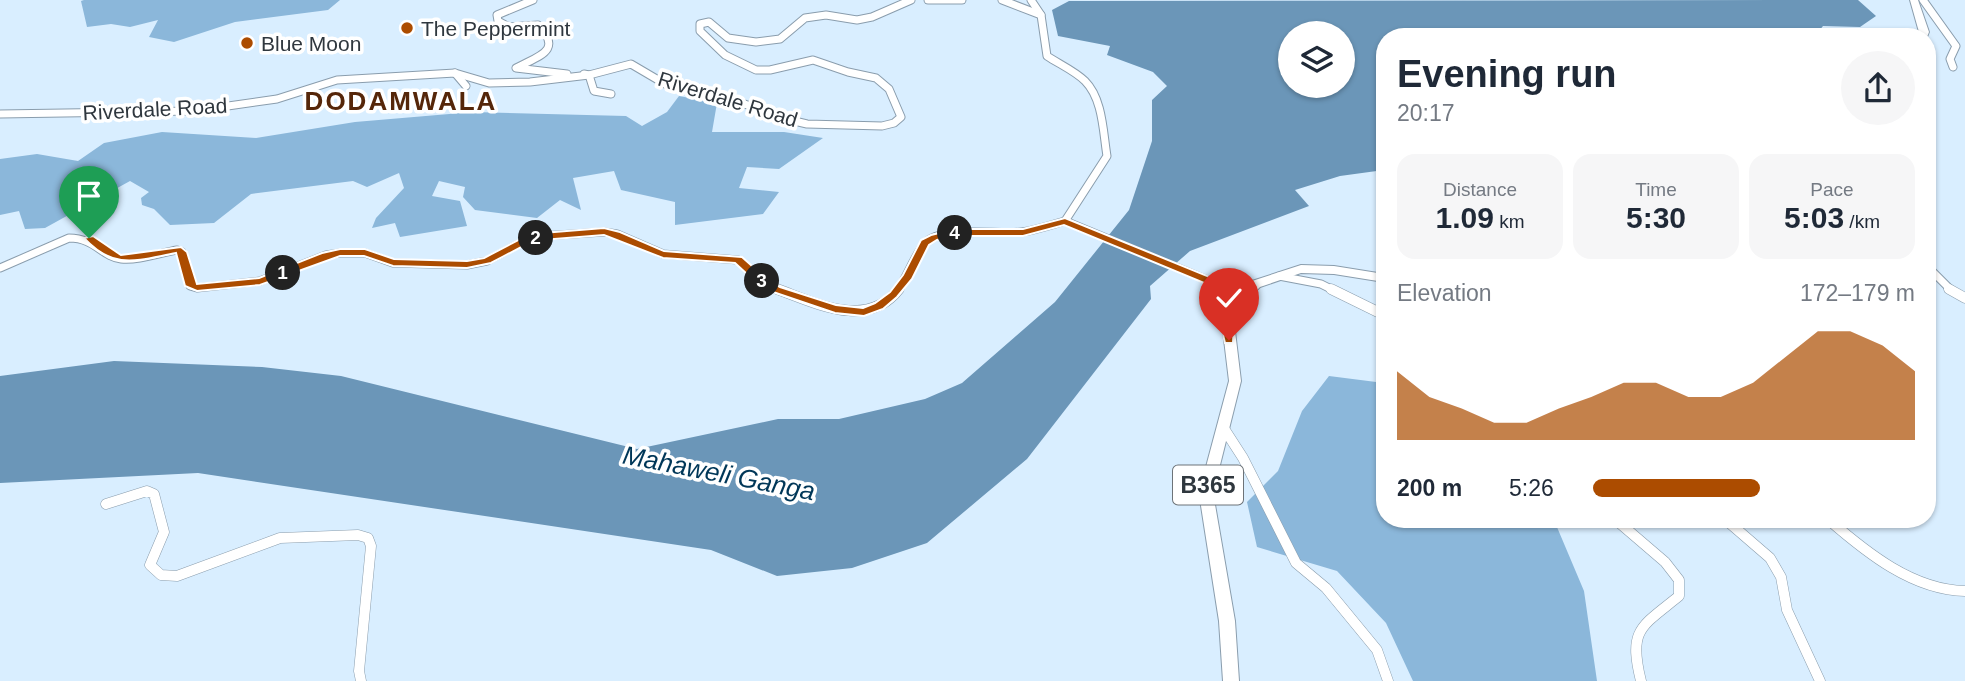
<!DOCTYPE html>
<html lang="en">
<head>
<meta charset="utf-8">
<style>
	:root { --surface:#fff; --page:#f6f6f7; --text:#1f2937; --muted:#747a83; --accent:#ac4c00 }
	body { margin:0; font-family:Helvetica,sans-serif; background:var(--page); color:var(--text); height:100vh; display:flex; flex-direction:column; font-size:26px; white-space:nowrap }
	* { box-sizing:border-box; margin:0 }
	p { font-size:23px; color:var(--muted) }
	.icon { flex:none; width:38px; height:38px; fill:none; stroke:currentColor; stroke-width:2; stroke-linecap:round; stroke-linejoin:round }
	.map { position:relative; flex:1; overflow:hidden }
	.panel { position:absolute; left:1376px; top:28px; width:560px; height:500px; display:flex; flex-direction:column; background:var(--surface); border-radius:28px; box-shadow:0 2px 5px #0004 }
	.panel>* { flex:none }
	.fabs { position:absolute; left:1278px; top:21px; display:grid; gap:14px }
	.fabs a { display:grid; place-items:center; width:77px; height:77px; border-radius:50%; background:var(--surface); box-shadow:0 2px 5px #0004; font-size:35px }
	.pin { position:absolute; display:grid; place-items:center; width:60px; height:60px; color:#fff; margin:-72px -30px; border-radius:50% 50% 50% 0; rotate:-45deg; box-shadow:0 0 7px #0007 }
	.pin .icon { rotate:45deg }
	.km { position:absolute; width:35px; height:35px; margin:-18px; border-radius:50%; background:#222; color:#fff; font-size:19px; line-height:35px; text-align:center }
	.round { display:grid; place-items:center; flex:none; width:74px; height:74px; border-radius:37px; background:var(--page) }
	.summary { display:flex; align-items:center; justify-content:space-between; height:119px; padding:0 21px }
	h1 { font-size:38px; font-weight:700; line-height:52px }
	.metrics { display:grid; grid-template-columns:repeat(3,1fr); gap:10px; height:119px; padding:7px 21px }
	.metrics div { display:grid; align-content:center; border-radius:18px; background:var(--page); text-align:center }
	.metrics b { font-size:30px; font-weight:700 }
	.metrics small { font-size:19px; font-weight:400 }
	.metrics p { font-size:19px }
	.chart { height:196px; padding:14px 21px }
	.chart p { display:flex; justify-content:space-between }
	.chart svg { width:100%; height:126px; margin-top:7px; fill:var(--accent); opacity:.7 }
	ul { padding:0 21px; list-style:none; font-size:23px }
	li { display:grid; grid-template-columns:112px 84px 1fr; align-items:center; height:52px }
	li i { height:18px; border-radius:9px; background:var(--accent) }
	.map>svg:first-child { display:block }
	.forest { fill:#8bb7da }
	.water { fill:#6b96b8; fill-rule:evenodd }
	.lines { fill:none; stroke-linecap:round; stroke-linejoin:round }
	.minor-far1-casing { stroke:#8a9dad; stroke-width:9 }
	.minor-casing { stroke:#8a9dad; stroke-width:11 }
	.major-casing { stroke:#8a9dad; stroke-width:2 }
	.minor-far1 { stroke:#fff; stroke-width:7 }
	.minor { stroke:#fff; stroke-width:10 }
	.major { fill:#fff; fill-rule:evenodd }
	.route { fill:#ac4c00; stroke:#fff; stroke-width:2 }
	.poi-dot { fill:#ac4c00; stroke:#fff; stroke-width:2.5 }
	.labels { text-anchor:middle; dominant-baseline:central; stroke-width:7; stroke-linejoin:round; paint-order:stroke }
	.far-poi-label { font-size:21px; fill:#2f373e; stroke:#fff; text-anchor:start }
	.far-street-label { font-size:21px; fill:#2f373e; stroke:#fff }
	.shield { fill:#fff; stroke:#6d7378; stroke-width:2 }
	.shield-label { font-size:23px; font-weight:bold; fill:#2f373e }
	.far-district-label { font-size:26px; font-weight:bold; letter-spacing:2px; fill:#552609; stroke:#fff }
	.water-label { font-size:26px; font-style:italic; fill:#003758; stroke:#fff }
</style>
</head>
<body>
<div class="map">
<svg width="1965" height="681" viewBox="0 0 1965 681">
	<rect width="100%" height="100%" fill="#d9eeff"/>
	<g class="forest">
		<polygon points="84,0 340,0 328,10 235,22 174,42 149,37 158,20 130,27 111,24 87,27 81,1"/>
		<polygon points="679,96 717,103 712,132 784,132 823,138 779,169 747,167 739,188 779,192 763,214 675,225 675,202 621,190 614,171 573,178 581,210 560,200 537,218 475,210 463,197 465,187 439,181 432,196 460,201 467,226 400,237 395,223 372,228 376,218 404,188 399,173 367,187 353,181 251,194 214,223 170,225 154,209 142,205 141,198 149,192 130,181 45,228 25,229 19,211 0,215 0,159 37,154 78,161 104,143 162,132 256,138 355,122 473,112 626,116 642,126 667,112"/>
		<polygon points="1329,376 1384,383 1384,520 1554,520 1584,591 1597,681 1413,681 1386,623 1337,571 1257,547 1247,502 1278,471 1302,411"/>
	</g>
	<path class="water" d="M1858 0 1876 16 1860 27 1823 26 1814 37H1384V170L1340 176 1295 190 1309 206 1190 251 1150 286 1151 299 1027 459 927 543 852 568 777 576 711 550 198 473 0 483V376L114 361 262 367 341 376 637 449 778 419H839L925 399 962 383 1055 302 1129 210 1152 141V100L1167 86 1153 72 1107 55 1110 46 1058 36 1052 10 1069 1ZM1290 33H1342V86H1290Z"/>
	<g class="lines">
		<defs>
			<g id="minor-far1">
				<path d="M533 0 497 15 498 21 509 27 538 25C564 51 538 56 516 68L567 74"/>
				<polyline points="928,0 962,0"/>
				<polyline points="1002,0 1041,15"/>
				<polyline points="1923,0 1956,46 1950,59 1953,67"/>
				<polyline points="455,73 466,86"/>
				<polyline points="584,74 589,75 594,91 611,94"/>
				<polyline points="0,114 193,111 277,99 337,80 455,73 489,83 530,82 589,75 631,64 665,84 728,98 786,119 807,124 882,126 894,123 901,117 889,89 876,78 848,72 813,60 770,70 756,70 725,55 700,31 700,24 709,22 728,38 756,42 780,39 805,18 826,15 857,20 872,17 911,0"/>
				<polyline points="1065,221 1234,291"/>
				<polyline points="1927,266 1952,291"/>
				<path d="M0 268 69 238C95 238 102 257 121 259 137 261 160 253 177 250L182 252 190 286 197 288 260 281 326 255 340 253H365L393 263 467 265 487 261 524 241 542 236 604 232 617 234 663 254 738 260 765 284 782 291"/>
				<polyline points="1279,276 1321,284 1335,291"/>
				<path d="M897 291C908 276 914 255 925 243 941 225 999 235 1022 232 1036 230 1051 225 1065 221L1107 156C1103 132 1103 99 1085 81 1075 71 1059 64 1047 56L1041 15 1031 0"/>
			</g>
			<g id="minor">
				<path d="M777 289C816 303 867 330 899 289"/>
				<polyline points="1230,289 1245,295"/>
				<polyline points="1331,289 1384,315"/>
				<polyline points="1949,289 1965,298"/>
				<polyline points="1223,427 1243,458 1296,563 1326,588 1377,650 1388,681"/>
				<polyline points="106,504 147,491 154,494 164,532 150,565 161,575 177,576 280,538 358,535 368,538 371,546 359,671 361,681"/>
				<path d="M1616 520 1665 562 1679 580V596C1641 627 1628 629 1641 681"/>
				<polyline points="1726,520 1770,558 1781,577 1787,610 1820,681"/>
				<path d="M1829 520C1867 553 1913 590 1965 591"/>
			</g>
			<g id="major">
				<polygon points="1910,0 1918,0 1929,32 1927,37 1918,37 1919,32"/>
				<polygon points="1301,265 1334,266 1384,274 1384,282 1334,274 1301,273 1260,287 1249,298 1234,323 1241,381 1213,493 1235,621 1239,681 1223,681 1219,621 1199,493 1229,381 1222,323 1241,292 1252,281"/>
			</g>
		</defs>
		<use href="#minor-far1" class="minor-far1-casing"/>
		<use href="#minor" class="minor-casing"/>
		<use href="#major" class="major-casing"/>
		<use href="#minor-far1" class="minor-far1"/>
		<use href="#minor" class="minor"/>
		<use href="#major" class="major"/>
	</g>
	<path class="route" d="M1065 218 1249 293 1250 295 1234 323 1233 343H1225C1219 324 1228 313 1238 297L1064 225 1023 236H955L937 240 929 245 912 279 897 297 883 309 864 316 835 313 773 292 761 287 735 263 663 258 604 235 542 240 527 244 491 263 467 268 393 266 364 256H340L260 285 197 291 185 286 176 253C138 260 114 271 84 238L93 236 121 255 181 247 187 252 197 284 259 278 322 253 340 249H365L394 259 467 261 484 258 520 239 542 233 604 228 620 232 664 251 742 257 769 281 780 287 836 305 863 308 875 303 890 292 903 275 921 240 931 235 955 229H1023Z"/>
	<g class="poi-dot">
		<circle cx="407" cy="28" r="7"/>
		<circle cx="247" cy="43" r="7"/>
	</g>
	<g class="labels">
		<g class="far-poi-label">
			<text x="421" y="28">The Peppermint</text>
			<text x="261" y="43">Blue Moon</text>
		</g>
		<g class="far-street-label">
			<text transform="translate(728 99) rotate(17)">Riverdale Road</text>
			<text transform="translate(155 109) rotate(-3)">Riverdale Road</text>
		</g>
		<rect class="shield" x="1173" y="465.5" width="70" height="39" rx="5"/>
		<g class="shield-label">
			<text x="1208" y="485">B365</text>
		</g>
		<g class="far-district-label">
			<text x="401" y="101">DODAMWALA</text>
		</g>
		<g class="water-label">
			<text transform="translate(719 473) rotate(11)">Mahaweli Ganga</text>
		</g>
	</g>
</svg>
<div class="fabs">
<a><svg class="icon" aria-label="layers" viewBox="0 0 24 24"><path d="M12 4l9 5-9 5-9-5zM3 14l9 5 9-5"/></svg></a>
</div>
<div class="pin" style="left:89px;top:238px;background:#1e9e55"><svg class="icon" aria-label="arrive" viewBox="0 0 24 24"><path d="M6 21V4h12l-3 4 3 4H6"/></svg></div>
<div class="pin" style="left:1229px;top:340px;background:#d93025"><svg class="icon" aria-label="check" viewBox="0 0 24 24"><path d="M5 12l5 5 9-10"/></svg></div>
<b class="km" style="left:283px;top:273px">1</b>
<b class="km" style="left:536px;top:238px">2</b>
<b class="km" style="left:762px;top:281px">3</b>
<b class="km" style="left:955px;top:233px">4</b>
<section class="panel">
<div class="summary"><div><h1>Evening run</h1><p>20:17</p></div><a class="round"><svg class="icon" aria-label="share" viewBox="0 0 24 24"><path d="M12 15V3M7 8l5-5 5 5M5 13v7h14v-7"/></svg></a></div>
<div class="metrics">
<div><p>Distance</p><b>1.09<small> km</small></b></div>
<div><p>Time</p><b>5:30</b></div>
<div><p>Pace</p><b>5:03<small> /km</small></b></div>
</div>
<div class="chart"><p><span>Elevation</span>172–179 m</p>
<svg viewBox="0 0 160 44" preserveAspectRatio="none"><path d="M0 44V20L10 29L20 33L30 38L40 38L50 33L60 29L70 24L80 24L90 29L100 29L110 24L120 15L130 6L140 6L150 11L160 20V44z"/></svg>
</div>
<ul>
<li><b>200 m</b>5:26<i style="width:52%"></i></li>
</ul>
</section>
</div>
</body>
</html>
